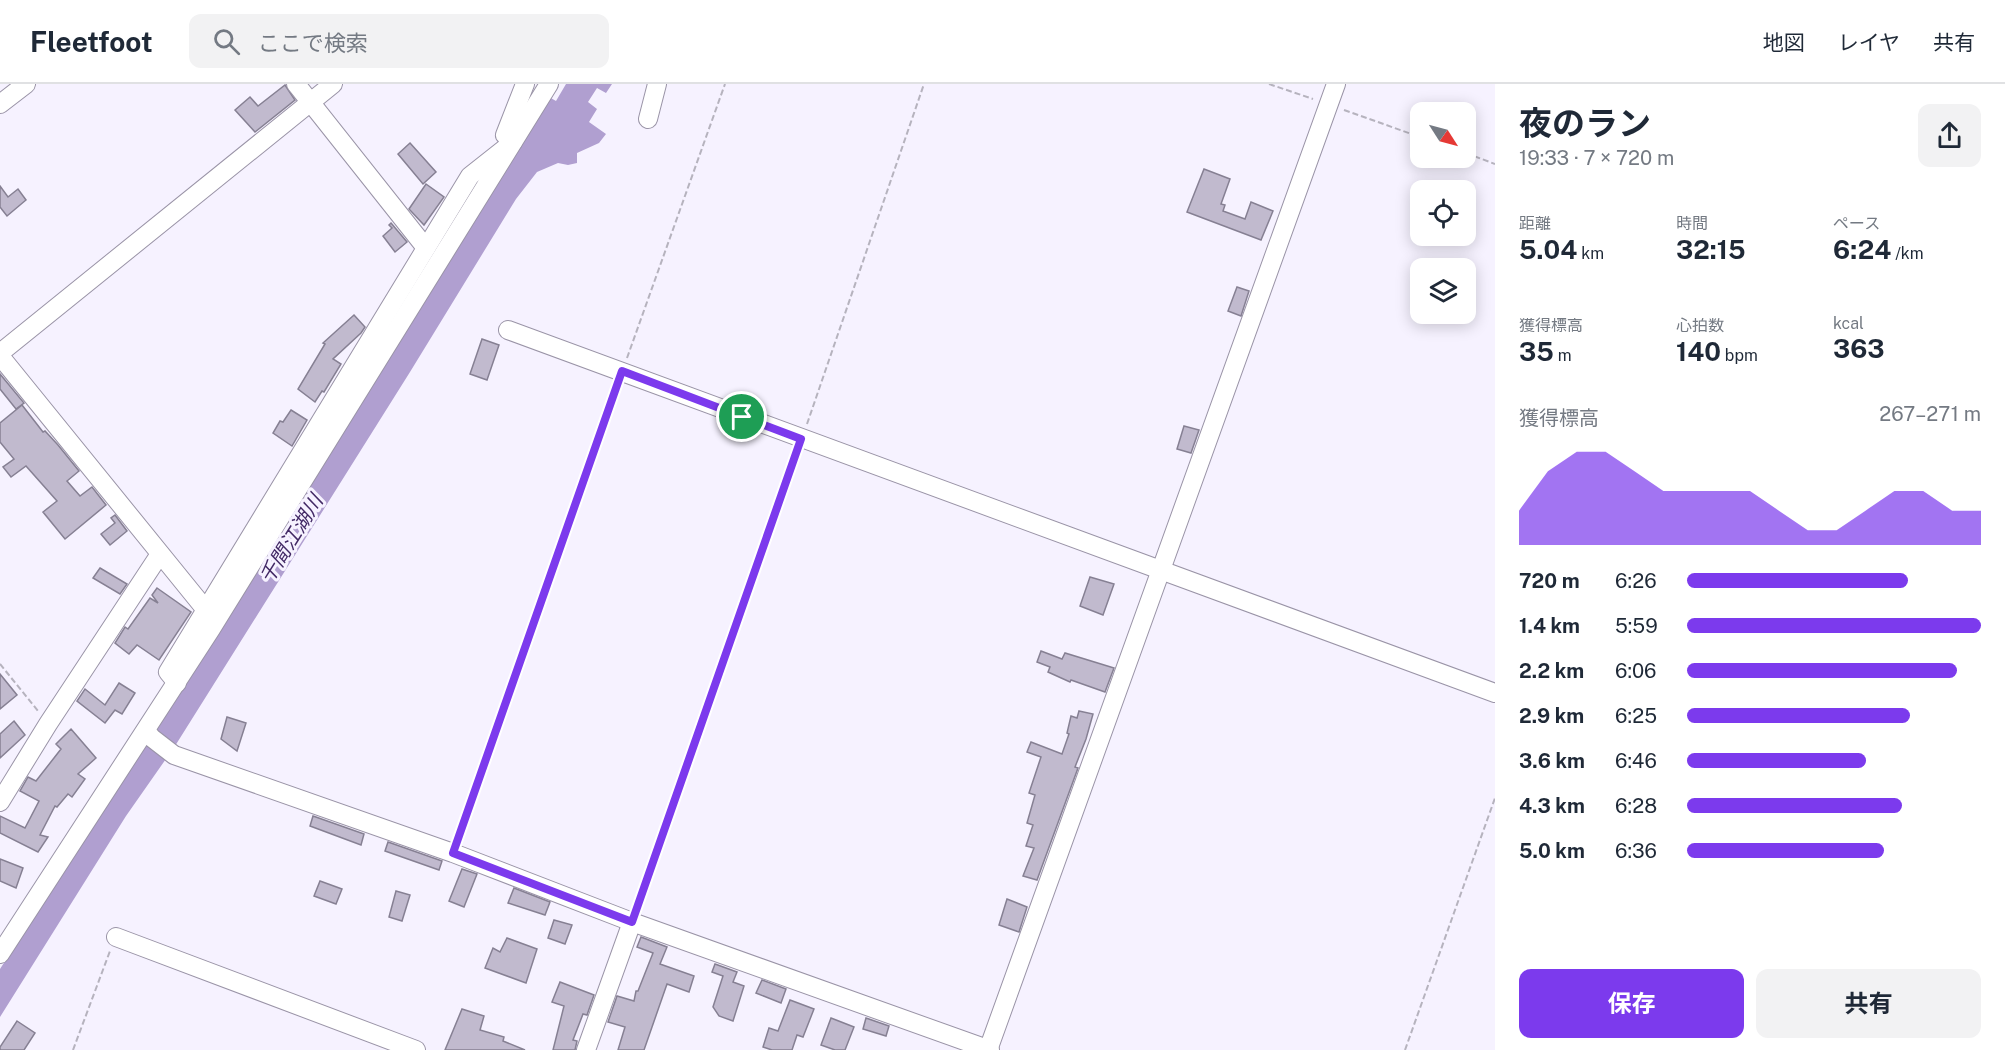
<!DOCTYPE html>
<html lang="ja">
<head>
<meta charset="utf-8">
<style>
	:root { --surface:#fff; --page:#f2f2f3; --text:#1f2937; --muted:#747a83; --line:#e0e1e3; --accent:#7c3aed }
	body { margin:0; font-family:"Public Sans","Noto Sans JP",sans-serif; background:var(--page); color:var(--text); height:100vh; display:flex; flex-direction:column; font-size:22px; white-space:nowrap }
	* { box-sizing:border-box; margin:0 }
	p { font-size:20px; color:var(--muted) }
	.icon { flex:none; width:33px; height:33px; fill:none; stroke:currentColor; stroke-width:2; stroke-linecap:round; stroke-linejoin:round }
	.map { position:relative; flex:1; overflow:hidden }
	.sheet { display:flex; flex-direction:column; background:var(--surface); width:510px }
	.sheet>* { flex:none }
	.needle { width:39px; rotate:126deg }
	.tools { position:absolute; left:1410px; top:18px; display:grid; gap:12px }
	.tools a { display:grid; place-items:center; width:66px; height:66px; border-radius:12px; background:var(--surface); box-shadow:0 3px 15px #0003; font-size:30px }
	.pin { position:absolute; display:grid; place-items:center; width:51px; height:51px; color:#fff; margin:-26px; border:3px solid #fff; border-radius:50%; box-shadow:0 2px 6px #0007 }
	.round { display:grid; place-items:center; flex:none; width:63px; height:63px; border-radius:12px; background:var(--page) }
	.summary { display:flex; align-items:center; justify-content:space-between; height:102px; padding:0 24px }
	h1 { font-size:33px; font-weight:700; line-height:45px }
	.figures { display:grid; grid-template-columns:repeat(3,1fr); gap:9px; height:102px; padding:6px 24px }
	.figures div { display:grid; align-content:center }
	.figures b { font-size:26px; font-weight:700 }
	.figures small { font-size:16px; font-weight:400 }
	.figures p { font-size:16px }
	.chart { height:168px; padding:12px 24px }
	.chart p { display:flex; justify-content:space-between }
	.chart svg { width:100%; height:108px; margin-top:6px; fill:var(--accent); opacity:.7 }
	.primary-button { display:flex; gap:12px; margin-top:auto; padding:12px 24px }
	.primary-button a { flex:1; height:69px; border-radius:12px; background:var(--accent); color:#fff; font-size:24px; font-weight:700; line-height:69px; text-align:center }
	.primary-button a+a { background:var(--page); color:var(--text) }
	ul { padding:0 24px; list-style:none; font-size:20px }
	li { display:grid; grid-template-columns:96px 72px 1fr; align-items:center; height:45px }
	li i { height:15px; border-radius:8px; background:var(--accent) }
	header { display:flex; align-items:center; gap:36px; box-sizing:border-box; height:84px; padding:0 30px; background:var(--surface); border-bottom:2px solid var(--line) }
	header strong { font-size:28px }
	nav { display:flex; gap:33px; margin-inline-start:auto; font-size:21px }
	.search { width:420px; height:54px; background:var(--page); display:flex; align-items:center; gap:15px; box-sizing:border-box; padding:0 21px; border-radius:12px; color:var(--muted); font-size:22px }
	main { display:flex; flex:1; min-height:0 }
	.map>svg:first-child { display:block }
	.water { fill:#b09fd0 }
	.building { fill:#c1bace; stroke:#868093; stroke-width:1.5 }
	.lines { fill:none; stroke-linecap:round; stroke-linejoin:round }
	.minor-casing { stroke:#9a94a7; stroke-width:20 }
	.path { stroke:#b6b3be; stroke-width:2; stroke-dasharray:6 3; stroke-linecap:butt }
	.minor { stroke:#fff; stroke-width:18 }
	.route-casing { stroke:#fff; stroke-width:12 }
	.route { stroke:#7c3aed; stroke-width:8 }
	.labels { text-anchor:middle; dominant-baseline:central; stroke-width:6; stroke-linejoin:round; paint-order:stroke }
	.water-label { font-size:20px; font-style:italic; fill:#422965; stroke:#f6f2ff }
</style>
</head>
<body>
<header>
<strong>Fleetfoot</strong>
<div class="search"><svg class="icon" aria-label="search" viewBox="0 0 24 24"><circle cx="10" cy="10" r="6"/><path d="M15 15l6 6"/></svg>ここで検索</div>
<nav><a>地図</a><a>レイヤ</a><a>共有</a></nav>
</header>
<main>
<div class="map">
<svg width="1495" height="966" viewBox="0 0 1495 966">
	<rect width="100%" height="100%" fill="#f6f2ff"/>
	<polygon class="water" points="566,0 612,0 606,9 597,4 588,18 597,25 589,38 606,50 599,59 577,69 577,79 568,81 558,79 537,88 516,115 410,288 175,662 126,732 0,933 0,885 153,647 549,13 556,17"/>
	<g class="building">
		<polygon points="285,1 295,16 255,48 235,26 250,13 258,22"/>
		<polygon points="410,59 436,88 423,100 398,70"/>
		<polygon points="1204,85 1230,95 1221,120 1225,121 1223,127 1245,135 1251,118 1273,127 1261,156 1187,128"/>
		<polygon points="426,100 444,113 424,141 409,125"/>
		<polygon points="0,102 8,113 18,105 26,116 7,132 0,123"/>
		<polygon points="391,139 407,158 395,168 383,152 392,144 389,141"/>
		<polygon points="1237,203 1249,207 1241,232 1228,227"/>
		<polygon points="354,231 365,243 361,249 333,275 341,280 324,308 322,307 315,318 298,305 325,260 323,259"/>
		<polygon points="482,255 499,261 487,296 470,290"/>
		<polygon points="0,290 24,319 16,325 0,305"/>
		<polygon points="22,321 43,348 45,347 58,361 79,387 67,397 80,412 92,403 106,421 65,455 43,428 57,417 26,382 11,393 3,383 14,375 0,358 0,339"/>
		<polygon points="291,326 307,336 292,362 273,349 280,337 283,338"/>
		<polygon points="1184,342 1199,346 1191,369 1177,365"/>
		<polygon points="115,431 127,447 110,461 101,450 115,439 111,434"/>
		<polygon points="100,484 127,500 120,510 93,494"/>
		<polygon points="1090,493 1114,500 1103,531 1080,522"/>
		<polygon points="157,504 191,528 159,576 137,561 129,570 115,559 125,543 128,545 150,514 158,519 152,511"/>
		<polygon points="1041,567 1062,575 1065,569 1114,584 1105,608 1071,596 1070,598 1048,588 1050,583 1037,578"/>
		<polygon points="0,590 17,611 0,625"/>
		<polygon points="119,599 135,609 122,630 115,626 105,639 77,617 85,605 105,621"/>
		<polygon points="1079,627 1093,630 1086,655 1075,683 1078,684 1037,796 1023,792 1034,764 1026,762 1033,741 1027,739 1035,711 1029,709 1041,673 1027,668 1031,658 1062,670 1069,650 1067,649 1071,632 1077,634"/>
		<polygon points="227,633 246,639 237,667 221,655"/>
		<polygon points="14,637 25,651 0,674 0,650"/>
		<polygon points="71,645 96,674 78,690 85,695 72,713 68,710 57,723 55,722 40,751 48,753 38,768 0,749 0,732 25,744 39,717 20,707 28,693 36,697 61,665 56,660"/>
		<polygon points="313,732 364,750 361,761 310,742"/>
		<polygon points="388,758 442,777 439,786 385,767"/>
		<polygon points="0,775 23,784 16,804 0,797"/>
		<polygon points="462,785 477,790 464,823 449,817"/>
		<polygon points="320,797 342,805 336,820 314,812"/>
		<polygon points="514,804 550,818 545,831 508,819"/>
		<polygon points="396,807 410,811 402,837 389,833"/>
		<polygon points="1007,815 1027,823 1019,848 999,841"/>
		<polygon points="554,836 572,841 565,860 548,854"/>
		<polygon points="641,853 667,863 660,880 694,892 689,908 667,900 644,966 618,966 625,943 608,938 617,912 634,917 636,907 638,907 653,869 637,863"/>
		<polygon points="507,854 537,865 526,899 485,884 493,864 500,868"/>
		<polygon points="715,880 737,888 733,898 744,902 733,937 719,932 713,923 723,892 712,888"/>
		<polygon points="762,896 786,905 781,919 756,909"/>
		<polygon points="560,898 594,911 587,931 583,930 573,956 577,957 575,966 553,966 564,922 552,918"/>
		<polygon points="790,916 814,925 803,953 797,951 792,966 772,966 763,963 769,944 778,947"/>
		<polygon points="462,925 484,932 480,946 504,953 503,957 525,966 445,966"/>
		<polygon points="831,934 854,943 845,966 835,966 821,961"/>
		<polygon points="866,934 889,942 886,952 863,945"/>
		<polygon points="17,937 35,949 24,966 0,966 0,963"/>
	</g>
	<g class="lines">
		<defs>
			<g id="minor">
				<polyline points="296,0 426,164"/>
				<polyline points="0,20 26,0"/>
				<polyline points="648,35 657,0"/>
				<polyline points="508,246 1495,609"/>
				<polyline points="0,269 333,0"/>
				<polyline points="0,272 206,526"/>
				<polyline points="177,599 168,588 470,92 513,58 505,51 525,0"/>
				<polyline points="146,647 152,654 174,671 453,769 632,838 990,966"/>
				<polyline points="0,718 48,640 160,470"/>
				<polyline points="116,853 416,966"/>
				<polyline points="0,870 211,545 549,0"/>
				<polyline points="586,966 632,838"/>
				<polyline points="988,966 1336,0"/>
			</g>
		</defs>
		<use href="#minor" class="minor-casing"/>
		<g class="path">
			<polyline points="1269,0 1313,15"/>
			<polyline points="1344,26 1420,53"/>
			<polyline points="1466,69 1495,80"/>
			<polyline points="627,274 725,0"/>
			<polyline points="807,340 924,0"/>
			<polyline points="0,580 38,627"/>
			<polyline points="458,755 617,302"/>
			<polyline points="637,825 797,369"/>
			<polyline points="73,966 110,867"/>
			<polyline points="1405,966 1495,714"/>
		</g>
		<use href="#minor" class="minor"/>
	</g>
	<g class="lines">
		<defs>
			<polygon id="route" points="622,287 801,355 632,838 453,769"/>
		</defs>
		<use href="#route" class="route-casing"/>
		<use href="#route" class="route"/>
	</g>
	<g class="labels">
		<g class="water-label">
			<text transform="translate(291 455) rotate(-58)">千間江湖川</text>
		</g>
	</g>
</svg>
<div class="tools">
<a><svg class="needle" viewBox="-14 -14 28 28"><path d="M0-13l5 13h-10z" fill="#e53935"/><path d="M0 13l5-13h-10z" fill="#747a83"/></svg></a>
<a><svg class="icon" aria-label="locate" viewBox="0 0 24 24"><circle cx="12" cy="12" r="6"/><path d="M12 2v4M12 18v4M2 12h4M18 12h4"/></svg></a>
<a><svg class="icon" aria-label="layers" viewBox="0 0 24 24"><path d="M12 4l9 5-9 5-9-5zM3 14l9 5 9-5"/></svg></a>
</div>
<div class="pin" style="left:742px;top:333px;background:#1e9e55"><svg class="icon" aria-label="arrive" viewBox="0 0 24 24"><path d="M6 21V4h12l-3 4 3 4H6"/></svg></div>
</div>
<section class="sheet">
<div class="summary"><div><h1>夜のラン</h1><p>19:33 · 7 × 720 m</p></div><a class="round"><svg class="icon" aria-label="share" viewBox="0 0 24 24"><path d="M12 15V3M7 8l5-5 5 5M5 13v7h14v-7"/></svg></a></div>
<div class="figures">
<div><p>距離</p><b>5.04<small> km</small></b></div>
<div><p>時間</p><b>32:15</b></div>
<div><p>ペース</p><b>6:24<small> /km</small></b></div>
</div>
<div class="figures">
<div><p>獲得標高</p><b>35<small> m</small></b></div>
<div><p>心拍数</p><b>140<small> bpm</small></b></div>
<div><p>kcal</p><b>363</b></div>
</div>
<div class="chart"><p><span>獲得標高</span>267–271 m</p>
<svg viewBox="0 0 160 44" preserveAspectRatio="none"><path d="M0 44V30L10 14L20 6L30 6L40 14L50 22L60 22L70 22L80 22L90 30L100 38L110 38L120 30L130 22L140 22L150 30L160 30V44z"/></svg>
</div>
<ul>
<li><b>720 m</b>6:26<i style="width:75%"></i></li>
<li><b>1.4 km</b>5:59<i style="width:100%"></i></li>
<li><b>2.2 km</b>6:06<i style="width:92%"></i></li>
<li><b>2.9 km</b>6:25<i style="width:76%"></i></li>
<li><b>3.6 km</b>6:46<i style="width:61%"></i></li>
<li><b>4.3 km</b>6:28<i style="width:73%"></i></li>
<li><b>5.0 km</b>6:36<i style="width:67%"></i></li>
</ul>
<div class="primary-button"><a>保存</a><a>共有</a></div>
</section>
</main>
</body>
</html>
